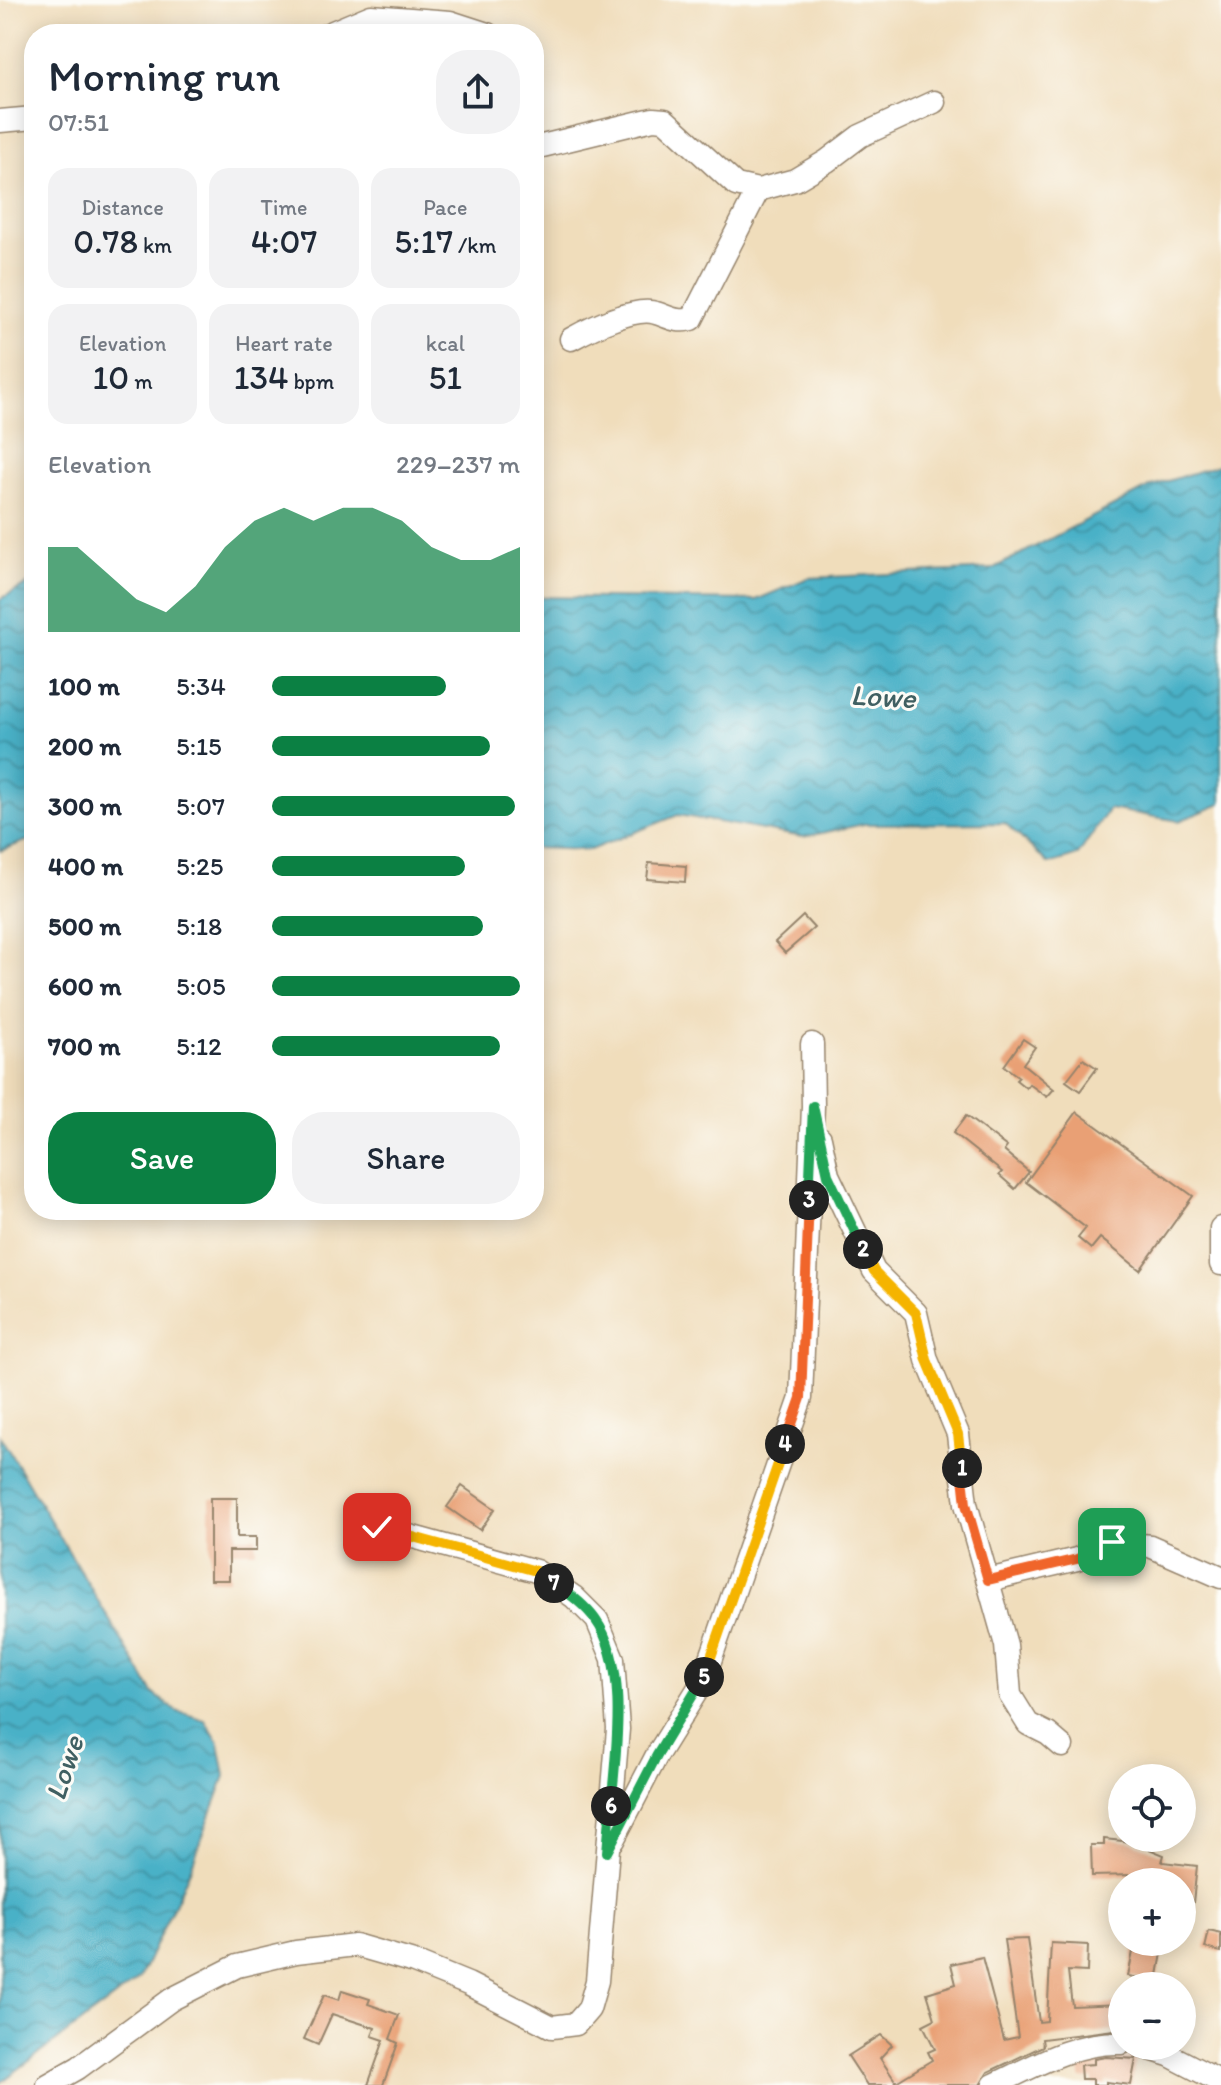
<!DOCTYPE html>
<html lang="en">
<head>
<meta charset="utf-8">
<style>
	:root { --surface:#fff; --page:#f2f2f3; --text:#1f2937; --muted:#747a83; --accent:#0b8043 }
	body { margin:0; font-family:Itim,sans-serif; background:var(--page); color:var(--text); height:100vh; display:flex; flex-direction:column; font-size:30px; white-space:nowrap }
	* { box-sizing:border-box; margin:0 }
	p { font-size:26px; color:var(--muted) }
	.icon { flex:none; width:44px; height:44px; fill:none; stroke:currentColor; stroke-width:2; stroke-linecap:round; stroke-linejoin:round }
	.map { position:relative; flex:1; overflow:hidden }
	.sheet { position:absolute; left:24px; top:24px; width:520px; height:1196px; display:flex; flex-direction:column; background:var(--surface); border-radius:32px; box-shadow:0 4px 20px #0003 }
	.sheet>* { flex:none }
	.controls { position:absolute; left:1108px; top:1764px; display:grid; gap:16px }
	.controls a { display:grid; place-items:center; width:88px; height:88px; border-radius:50%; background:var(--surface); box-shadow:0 4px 20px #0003; font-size:40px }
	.pin { position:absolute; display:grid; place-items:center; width:68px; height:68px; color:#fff; margin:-34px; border-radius:16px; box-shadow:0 4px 12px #0006 }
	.km { position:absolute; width:40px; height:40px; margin:-20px; border-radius:50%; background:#222; color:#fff; font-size:22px; line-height:40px; text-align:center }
	.round { display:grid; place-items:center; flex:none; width:84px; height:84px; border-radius:32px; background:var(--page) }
	.headline { display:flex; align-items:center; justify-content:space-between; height:136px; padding:0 24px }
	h1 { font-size:44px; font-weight:600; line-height:60px }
	.metrics { display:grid; grid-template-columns:repeat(3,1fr); gap:12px; height:136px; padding:8px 24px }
	.metrics div { display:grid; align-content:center; border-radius:20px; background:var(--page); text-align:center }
	.metrics b { font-size:34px; font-weight:600 }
	.metrics small { font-size:22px; font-weight:400 }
	.metrics p { font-size:22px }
	.chart { height:224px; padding:16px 24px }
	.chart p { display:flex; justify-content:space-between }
	.chart svg { width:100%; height:144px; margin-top:8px; fill:var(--accent); opacity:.7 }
	.action { display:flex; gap:16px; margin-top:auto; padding:16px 24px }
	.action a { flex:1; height:92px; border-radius:32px; background:var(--accent); color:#fff; font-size:32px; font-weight:600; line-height:92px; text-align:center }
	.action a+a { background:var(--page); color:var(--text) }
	ul { padding:0 24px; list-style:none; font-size:26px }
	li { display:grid; grid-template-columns:128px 96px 1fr; align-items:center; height:60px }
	li i { height:20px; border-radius:10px; background:var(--accent) }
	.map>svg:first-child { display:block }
	.water { fill:url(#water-waves); stroke:#426e72; stroke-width:2 }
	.building { fill:#e9a075 }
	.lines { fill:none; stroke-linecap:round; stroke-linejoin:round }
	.minor-casing { stroke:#96846c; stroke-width:25 }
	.minor { stroke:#fff; stroke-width:22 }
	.split-1-casing { stroke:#fff; stroke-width:16 }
	.split-2-casing { stroke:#fff; stroke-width:16 }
	.split-3-casing { stroke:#fff; stroke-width:16 }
	.split-4-casing { stroke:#fff; stroke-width:16 }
	.split-5-casing { stroke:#fff; stroke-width:16 }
	.split-6-casing { stroke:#fff; stroke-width:16 }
	.split-7-casing { stroke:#fff; stroke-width:16 }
	.split-8-casing { stroke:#fff; stroke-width:16 }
	.split-1 { stroke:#f0652b; stroke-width:10 }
	.split-2 { stroke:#f5b400; stroke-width:10 }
	.split-3 { stroke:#22a559; stroke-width:10 }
	.split-4 { stroke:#f0652b; stroke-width:10 }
	.split-5 { stroke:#f5b400; stroke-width:10 }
	.split-6 { stroke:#22a559; stroke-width:10 }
	.split-7 { stroke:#22a559; stroke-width:10 }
	.split-8 { stroke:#f5b400; stroke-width:10 }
	.labels { text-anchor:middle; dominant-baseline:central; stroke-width:6; stroke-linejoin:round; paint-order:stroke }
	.water-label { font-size:30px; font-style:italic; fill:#406062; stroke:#fdfcf7 }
</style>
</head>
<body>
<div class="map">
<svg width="1221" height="2085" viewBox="0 0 1221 2085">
	<defs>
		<pattern id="water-waves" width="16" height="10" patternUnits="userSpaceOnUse" patternTransform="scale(2)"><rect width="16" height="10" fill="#48b1c7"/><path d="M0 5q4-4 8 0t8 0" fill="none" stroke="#3d90a1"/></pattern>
	</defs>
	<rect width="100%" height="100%" fill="#fdfcf7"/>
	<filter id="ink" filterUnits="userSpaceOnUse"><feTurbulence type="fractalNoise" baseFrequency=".0125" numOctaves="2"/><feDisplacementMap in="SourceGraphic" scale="16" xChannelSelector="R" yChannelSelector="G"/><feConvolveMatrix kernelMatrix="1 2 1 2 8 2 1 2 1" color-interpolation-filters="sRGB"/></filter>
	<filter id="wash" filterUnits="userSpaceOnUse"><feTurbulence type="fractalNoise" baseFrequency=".006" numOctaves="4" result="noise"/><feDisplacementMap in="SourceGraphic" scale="32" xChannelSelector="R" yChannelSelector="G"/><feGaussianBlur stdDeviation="1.8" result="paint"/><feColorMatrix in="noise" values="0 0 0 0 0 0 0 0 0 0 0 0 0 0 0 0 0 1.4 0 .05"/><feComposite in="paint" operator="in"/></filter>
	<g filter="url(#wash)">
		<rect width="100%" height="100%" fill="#f0ddbb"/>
		<g class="water">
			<polygon points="1221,464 1221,804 1179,821 1109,809 1078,855 1049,864 1005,823 864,824 803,837 678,815 590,850 534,848 534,597 756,600 808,578 992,569 1152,486"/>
			<polygon points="34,581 34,838 0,851 0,599"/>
			<polygon points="0,1436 153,1693 176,1711 205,1720 219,1743 225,1776 190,1870 140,1978 0,2083"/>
		</g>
		<g id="blocks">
			<g class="building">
				<polygon points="649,863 686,866 685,882 647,879"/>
				<polygon points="803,916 814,928 785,953 775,942"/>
				<polygon points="1023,1039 1035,1047 1023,1064 1054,1089 1047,1097 1029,1084 1026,1088 1016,1080 1019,1077 1004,1066"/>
				<polygon points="1083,1059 1097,1068 1080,1091 1066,1081"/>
				<polygon points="1077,1112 1193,1196 1140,1270 1100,1238 1091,1249 1078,1238 1086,1228 1026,1182"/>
				<polygon points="966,1116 1007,1147 1004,1151 1029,1172 1015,1189 999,1175 1002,1172 953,1133"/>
				<polygon points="462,1486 495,1509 480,1530 447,1507"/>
				<polygon points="210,1498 237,1498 237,1537 256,1537 256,1551 229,1551 229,1580 210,1580"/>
				<polygon points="1104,1839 1132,1842 1164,1855 1162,1862 1197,1866 1191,1921 1182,1921 1182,1882 1129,1882 1132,1875 1092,1876 1091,1845 1104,1845"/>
				<polygon points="1209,1931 1221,1934 1221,1952 1205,1948"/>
				<polygon points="1027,1939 1039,2022 1047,2021 1051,1943 1088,1945 1087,1972 1068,1971 1072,2006 1122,2004 1122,2029 1042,2039 1043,2046 988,2072 980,2085 867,2085 848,2056 881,2035 892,2045 880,2058 896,2082 932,2060 928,2052 935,2049 923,2025 935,2019 927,1993 956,1984 951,1964 982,1957 1004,2040 1018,2037 1004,1940"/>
				<polygon points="1135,1942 1164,1942 1157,1981 1128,1976"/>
				<polygon points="342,1990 370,1999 368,2004 399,2015 390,2039 398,2043 383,2085 368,2085 384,2040 372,2036 375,2028 332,2014 318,2045 304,2039 324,1995 339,2000"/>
				<polygon points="1106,2057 1136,2059 1131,2085 1106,2082 1106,2085 1093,2085 1093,2079 1081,2079 1080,2065 1094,2064 1094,2059"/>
			</g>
		</g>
	</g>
	<g filter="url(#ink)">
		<use href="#blocks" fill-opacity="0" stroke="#96846c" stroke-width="2"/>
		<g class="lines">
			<defs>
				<g id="minor">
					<polyline points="328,34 371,16 450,22 487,34"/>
					<polyline points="0,121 34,118"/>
					<polyline points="534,148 653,119 665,120 736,185 758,190 795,180 827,161 860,136 934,102"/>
					<path d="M571 339C589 329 635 306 656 313 669 317 677 323 692 319L758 190"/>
					<polyline points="820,1138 828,1175 874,1271 916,1313 927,1360 958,1434 966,1504 1006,1645 1010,1695 1028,1724 1048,1734 1062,1746"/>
					<polyline points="1221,1228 1221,1264"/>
					<polyline points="988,1580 1077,1559 1112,1542 1150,1546 1221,1577"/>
					<polyline points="613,1840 657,1755 703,1681 801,1398 813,1106 812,1044"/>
					<polyline points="1141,2046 1169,2055 1221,2082"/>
					<polyline points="48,2085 78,2068 172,1999 237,1966 296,1952 355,1945 414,1962 468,1984 552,2027 576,2024 589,2009 597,1981 618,1729 613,1659 597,1620 574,1597 536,1571 377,1527"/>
					<path d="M994 2085C1034 2066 1076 2041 1122 2043"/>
				</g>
			</defs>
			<use href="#minor" class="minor-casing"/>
			<use href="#minor" class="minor"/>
		</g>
	</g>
	<g class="lines" filter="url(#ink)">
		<defs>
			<polyline id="split-1" points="962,1468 966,1504 988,1580 1077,1559 1112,1542"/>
			<polyline id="split-2" points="863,1249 874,1271 916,1313 927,1360 958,1434 962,1468"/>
			<polyline id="split-3" points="809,1200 813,1106 828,1175 863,1249"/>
			<polyline id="split-4" points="785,1444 801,1398 809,1200"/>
			<polyline id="split-5" points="704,1677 785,1444"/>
			<polyline id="split-6" points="611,1806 607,1852 657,1755 704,1677"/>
			<path id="split-7" d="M554 1583C569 1593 584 1604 595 1619 629 1665 616 1752 611 1806"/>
			<polyline id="split-8" points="377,1527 536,1571 554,1583"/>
		</defs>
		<use href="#split-1" class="split-1-casing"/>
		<use href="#split-2" class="split-2-casing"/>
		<use href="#split-3" class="split-3-casing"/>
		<use href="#split-4" class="split-4-casing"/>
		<use href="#split-5" class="split-5-casing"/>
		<use href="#split-6" class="split-6-casing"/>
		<use href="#split-7" class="split-7-casing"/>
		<use href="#split-8" class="split-8-casing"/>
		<use href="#split-1" class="split-1"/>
		<use href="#split-2" class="split-2"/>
		<use href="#split-3" class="split-3"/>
		<use href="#split-4" class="split-4"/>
		<use href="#split-5" class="split-5"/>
		<use href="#split-6" class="split-6"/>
		<use href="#split-7" class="split-7"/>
		<use href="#split-8" class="split-8"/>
	</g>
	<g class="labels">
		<g class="water-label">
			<text transform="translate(883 696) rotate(3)">Lowe</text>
			<text transform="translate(64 1768) rotate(-72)">Lowe</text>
		</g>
	</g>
</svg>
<div class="controls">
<a><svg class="icon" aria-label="locate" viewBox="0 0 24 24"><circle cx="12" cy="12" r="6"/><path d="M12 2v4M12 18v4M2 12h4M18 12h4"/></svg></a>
<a>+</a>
<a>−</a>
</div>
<div class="pin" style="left:1112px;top:1542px;background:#1e9e55"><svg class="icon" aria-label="arrive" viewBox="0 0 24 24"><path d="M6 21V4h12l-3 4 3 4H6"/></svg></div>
<div class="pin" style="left:377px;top:1527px;background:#d93025"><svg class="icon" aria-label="check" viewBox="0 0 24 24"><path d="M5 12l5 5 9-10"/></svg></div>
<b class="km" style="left:962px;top:1468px">1</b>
<b class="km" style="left:863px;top:1249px">2</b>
<b class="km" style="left:809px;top:1200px">3</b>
<b class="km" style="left:785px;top:1444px">4</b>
<b class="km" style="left:704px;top:1677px">5</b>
<b class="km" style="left:611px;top:1806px">6</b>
<b class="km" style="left:554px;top:1583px">7</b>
<section class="sheet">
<div class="headline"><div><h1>Morning run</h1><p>07:51</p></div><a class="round"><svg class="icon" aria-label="share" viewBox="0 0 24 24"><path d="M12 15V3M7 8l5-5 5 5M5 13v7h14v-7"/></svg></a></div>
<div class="metrics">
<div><p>Distance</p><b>0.78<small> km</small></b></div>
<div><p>Time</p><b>4:07</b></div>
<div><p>Pace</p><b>5:17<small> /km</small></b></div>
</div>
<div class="metrics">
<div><p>Elevation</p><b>10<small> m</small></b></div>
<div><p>Heart rate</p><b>134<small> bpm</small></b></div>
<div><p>kcal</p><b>51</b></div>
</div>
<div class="chart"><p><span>Elevation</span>229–237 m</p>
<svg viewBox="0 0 160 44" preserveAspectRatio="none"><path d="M0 44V18L10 18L20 26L30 34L40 38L50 30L60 18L70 10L80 6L90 10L100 6L110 6L120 10L130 18L140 22L150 22L160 18V44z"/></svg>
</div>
<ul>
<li><b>100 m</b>5:34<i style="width:70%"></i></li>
<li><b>200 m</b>5:15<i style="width:88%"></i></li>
<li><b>300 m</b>5:07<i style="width:98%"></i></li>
<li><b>400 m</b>5:25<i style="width:78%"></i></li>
<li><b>500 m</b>5:18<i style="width:85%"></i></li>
<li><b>600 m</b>5:05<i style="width:100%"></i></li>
<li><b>700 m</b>5:12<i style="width:92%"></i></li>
</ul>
<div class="action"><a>Save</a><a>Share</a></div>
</section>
</div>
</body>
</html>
